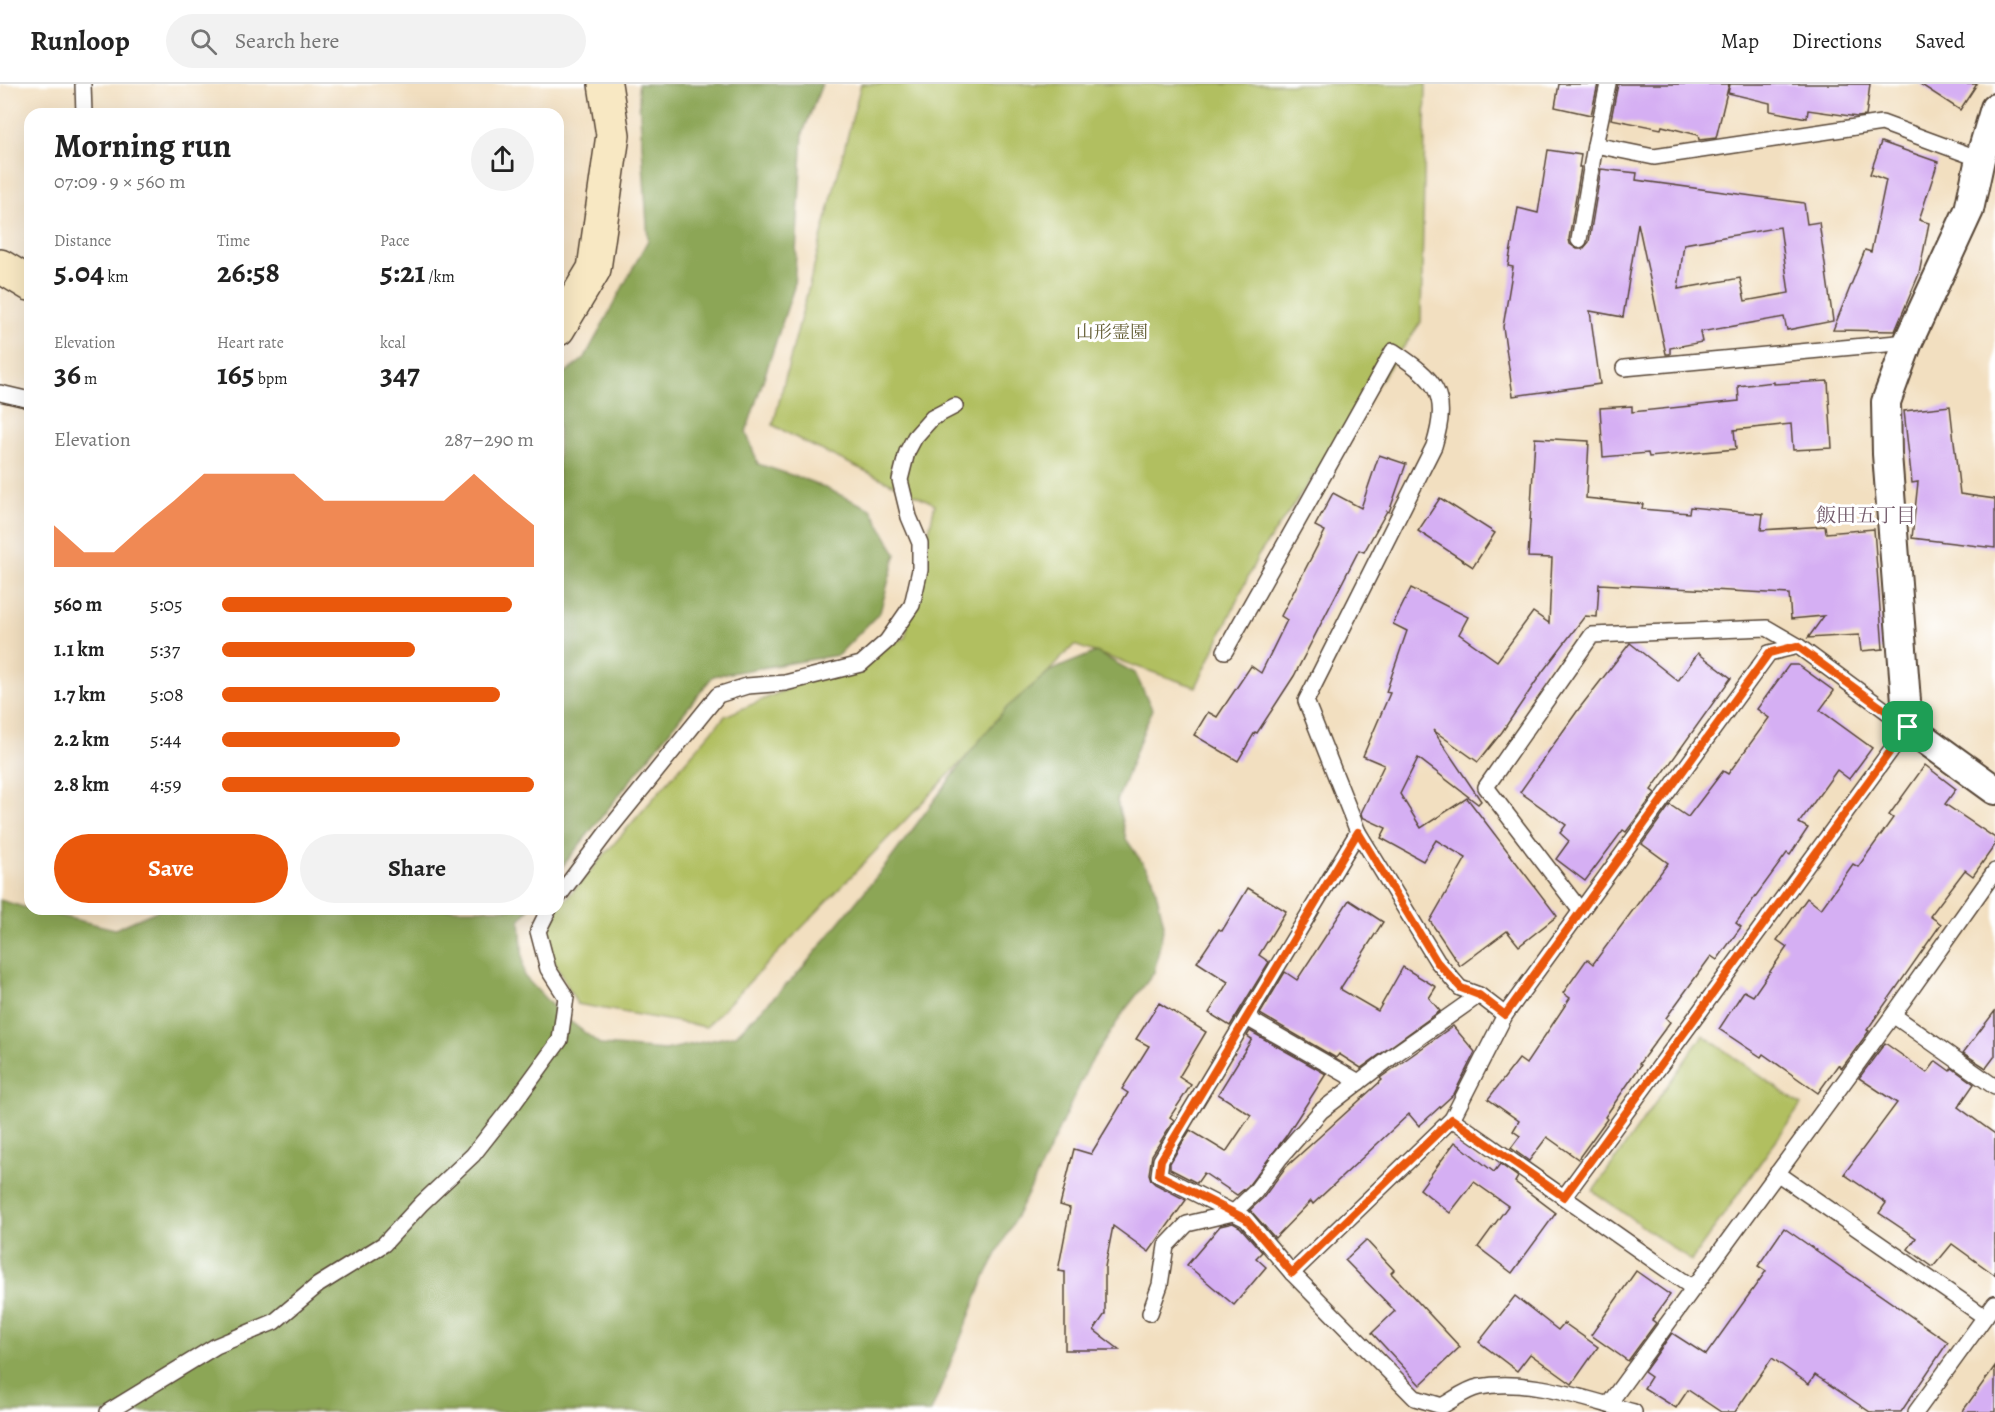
<!DOCTYPE html>
<html lang="en">
<head>
<meta charset="utf-8">
<style>
	:root { --surface:#fff; --page:#f2f2f2; --text:#222; --muted:#767676; --line:#e0e0e0; --accent:#ea580c }
	body { margin:0; font-family:Alegreya,"Noto Serif JP",serif; background:var(--page); color:var(--text); height:100vh; display:flex; flex-direction:column; font-size:22px; white-space:nowrap }
	* { box-sizing:border-box; margin:0 }
	p { font-size:20px; color:var(--muted) }
	.icon { flex:none; width:33px; height:33px; fill:none; stroke:currentColor; stroke-width:2; stroke-linecap:round; stroke-linejoin:round }
	.map { position:relative; flex:1; overflow:hidden }
	.details { position:absolute; left:24px; top:24px; width:540px; height:807px; display:flex; flex-direction:column; background:var(--surface); border-radius:18px; box-shadow:0 6px 24px #0002 }
	.details>* { flex:none }
	.pin { position:absolute; display:grid; place-items:center; width:51px; height:51px; color:#fff; margin:-26px; border-radius:12px; box-shadow:0 3px 9px #0006 }
	.round { display:grid; place-items:center; flex:none; width:63px; height:63px; border-radius:32px; background:var(--page) }
	.head { display:flex; align-items:center; justify-content:space-between; height:102px; padding:0 30px }
	h1 { font-size:33px; font-weight:700; line-height:45px }
	.stats { display:grid; grid-template-columns:repeat(3,1fr); gap:9px; height:102px; padding:6px 30px }
	.stats div { display:grid; align-content:center }
	.stats b { font-size:30px; font-weight:700 }
	.stats small { font-size:16px; font-weight:400 }
	.stats p { font-size:16px }
	.chart { height:168px; padding:12px 30px }
	.chart p { display:flex; justify-content:space-between }
	.chart svg { width:100%; height:108px; margin-top:6px; fill:var(--accent); opacity:.7 }
	.action { display:flex; gap:12px; margin-top:auto; padding:12px 30px }
	.action a { flex:1; height:69px; border-radius:36px; background:var(--accent); color:#fff; font-size:24px; font-weight:700; line-height:69px; text-align:center }
	.action a+a { background:var(--page); color:var(--text) }
	ul { padding:0 30px; list-style:none; font-size:20px }
	li { display:grid; grid-template-columns:96px 72px 1fr; align-items:center; height:45px }
	li i { height:15px; border-radius:8px; background:var(--accent) }
	header { display:flex; align-items:center; gap:36px; box-sizing:border-box; height:84px; padding:0 30px; background:var(--surface); border-bottom:2px solid var(--line) }
	header strong { font-size:28px }
	nav { display:flex; gap:33px; margin-inline-start:auto; font-size:21px }
	.search { width:420px; height:54px; background:var(--page); display:flex; align-items:center; gap:15px; box-sizing:border-box; padding:0 21px; border-radius:33px; color:var(--muted); font-size:22px }
	.map>svg:first-child { display:block }
	.green { fill:#b1bf61; stroke:#767440; stroke-width:1.5 }
	.forest { fill:#8ca657; stroke:#64683a; stroke-width:1.5 }
	.building { fill:#d5aff3; fill-rule:evenodd }
	.lines { fill:none; stroke-linecap:round; stroke-linejoin:round }
	.lane-casing { stroke:#564536; stroke-width:18 }
	.street-casing { stroke:#564536; stroke-width:32 }
	.secondary-casing { stroke:#564536; stroke-width:36 }
	.lane { stroke:#fff; stroke-width:15 }
	.street { stroke:#fff; stroke-width:28 }
	.secondary { stroke:#f8e8c3; stroke-width:33 }
	.route-casing { stroke:#fff; stroke-width:12 }
	.route { stroke:#ea580c; stroke-width:8 }
	.labels { text-anchor:middle; dominant-baseline:central; stroke-width:6; stroke-linejoin:round; paint-order:stroke }
	.park-label { font-size:18px; fill:#645e35; stroke:#fff }
	.neighbourhood-label { font-size:20px; fill:#715969; stroke:#fff }
</style>
</head>
<body>
<header>
<strong>Runloop</strong>
<div class="search"><svg class="icon" aria-label="search" viewBox="0 0 24 24"><circle cx="10" cy="10" r="6"/><path d="M15 15l6 6"/></svg>Search here</div>
<nav><a>Map</a><a>Directions</a><a>Saved</a></nav>
</header>
<div class="map">
<svg width="1995" height="1328" viewBox="0 0 1995 1328">
	<rect width="100%" height="100%" fill="#fff"/>
	<filter id="ink" filterUnits="userSpaceOnUse"><feTurbulence type="fractalNoise" baseFrequency=".0167" numOctaves="2"/><feDisplacementMap in="SourceGraphic" scale="12" xChannelSelector="R" yChannelSelector="G"/><feConvolveMatrix kernelMatrix="1 2 1 2 8 2 1 2 1" color-interpolation-filters="sRGB"/></filter>
	<filter id="wash" filterUnits="userSpaceOnUse"><feTurbulence type="fractalNoise" baseFrequency=".008" numOctaves="4" result="noise"/><feDisplacementMap in="SourceGraphic" scale="24" xChannelSelector="R" yChannelSelector="G"/><feGaussianBlur stdDeviation="1.35" result="paint"/><feColorMatrix in="noise" values="0 0 0 0 0 0 0 0 0 0 0 0 0 0 0 0 0 1.4 0 .05"/><feComposite in="paint" operator="in"/></filter>
	<g filter="url(#wash)">
		<rect width="100%" height="100%" fill="#f2dfc0"/>
		<g class="green">
			<polygon points="861,0 1426,0 1421,238 1258,472 1196,603 1074,561 706,943 577,920 538,847 725,632 905,554 935,420 806,359 773,341"/>
			<polygon points="1703,951 1801,1021 1691,1177 1593,1107"/>
		</g>
		<g class="forest">
			<polygon points="638,0 822,0 803,49 794,203 746,348 758,380 812,398 871,425 896,470 880,528 838,571 713,592 558,788 558,294 584,275 648,156"/>
			<polygon points="1096,568 1135,589 1152,625 1117,717 1126,755 1153,794 1164,841 1154,889 1125,926 1090,979 1035,1096 985,1193 931,1328 0,1328 0,816 30,825 115,845 161,825 529,825 520,836 524,892 558,928 601,961 665,966 736,951 800,887 890,776 968,671 1005,625 1050,587"/>
		</g>
		<g id="blocks">
			<g class="building">
				<polygon points="1559,0 1598,0 1591,31 1555,23"/>
				<polygon points="1618,0 1729,0 1716,54 1699,56 1698,51 1662,42 1661,45 1611,35"/>
				<polygon points="1730,0 1870,0 1866,32 1857,33 1808,26 1807,34 1770,27 1770,19 1728,9"/>
				<polygon points="1920,0 1977,0 1960,26"/>
				<polygon points="1881,58 1938,78 1919,136 1929,139 1919,190 1895,247 1833,246 1865,166 1871,168 1886,96 1870,90"/>
				<path d="M1548 66 1581 71 1579 83H1581L1569 155 1570 160 1577 165H1583L1589 158 1601 85 1637 89 1636 96 1804 119 1807 140 1819 138 1833 237 1787 246 1784 233 1700 248 1702 258 1670 264V270H1666L1638 139 1623 233 1590 227 1600 300 1513 312 1503 243 1513 183 1508 182 1518 124 1538 129ZM1780 143 1789 209 1745 217 1740 194 1678 205 1684 160Z"/>
				<polygon points="1828,297 1832,364 1793,366 1791,340 1734,346 1736,365 1649,373 1648,369 1603,373 1600,324 1632,322 1632,328 1739,317 1738,302 1774,298 1774,300"/>
				<polygon points="1950,322 1960,410 1995,415 1995,464 1912,454 1918,398 1912,399 1904,327"/>
				<polygon points="1535,354 1589,357 1586,414 1643,420 1642,425 1689,429 1690,423 1763,430 1761,446 1825,442 1826,449 1874,445 1883,565 1861,567 1859,551 1808,554 1824,532 1791,535 1789,510 1599,500 1597,533 1585,532 1543,587 1502,648 1478,678 1433,646 1481,717 1478,720 1418,674 1400,710 1421,744 1467,714 1557,832 1519,862 1507,847 1460,882 1430,837 1466,774 1436,756 1423,777 1381,754 1386,744 1362,733 1361,729 1384,681 1363,672 1390,609 1386,608 1407,547 1393,540 1411,504 1468,533 1459,550 1497,577 1533,528 1549,539 1552,474 1528,473"/>
				<polygon points="1379,371 1406,380 1389,428 1387,427 1364,468 1359,466 1294,592 1257,649 1255,648 1238,677 1194,651 1208,628 1217,633 1251,582 1261,589 1287,536 1281,532 1325,447 1315,442 1333,409 1361,424"/>
				<polygon points="1440,414 1495,449 1473,483 1418,447"/>
				<polygon points="1630,559 1678,597 1698,569 1731,594 1651,706 1655,709 1626,748 1623,746 1585,797 1556,775 1569,757 1560,749 1566,741 1520,708 1578,626"/>
				<polygon points="1789,581 1798,581 1834,607 1820,626 1872,664 1849,695 1837,686 1799,739 1808,744 1790,771 1787,769 1736,839 1741,843 1717,876 1711,872 1666,934 1670,938 1639,980 1641,981 1605,1033 1607,1035 1578,1075 1547,1053 1529,1077 1511,1064 1520,1052 1513,1047 1519,1037 1488,1015 1519,975 1526,980 1570,914 1563,909 1587,875 1593,880 1668,779 1642,760 1670,721 1688,733 1723,687 1728,690 1769,634 1757,625"/>
				<polygon points="1925,681 1956,705 1945,720 1995,754 1995,761 1973,792 1965,786 1930,832 1941,840 1867,946 1869,947 1842,984 1838,981 1818,1009 1763,970 1761,973 1719,945 1744,907 1753,912 1787,863 1777,856 1807,814 1821,825 1853,780 1858,783 1893,734 1889,731"/>
				<polygon points="1248,804 1286,827 1259,871 1269,878 1230,942 1209,929 1228,898 1197,878 1219,845 1222,847"/>
				<polygon points="1349,816 1383,838 1340,905 1378,927 1403,883 1436,903 1429,914 1440,927 1361,984 1339,970 1336,974 1260,930 1285,888 1297,896"/>
				<polygon points="1159,919 1206,948 1179,993 1191,1001 1170,1033 1174,1036 1152,1071 1149,1090 1151,1096 1155,1100 1186,1116 1149,1168 1113,1142 1105,1183 1105,1230 1094,1246 1120,1266 1065,1266 1065,1188 1058,1187 1070,1124 1060,1121 1074,1065 1091,1070 1128,1009 1122,1005 1149,962 1136,955"/>
				<polygon points="1995,927 1995,972 1986,984 1963,969"/>
				<polygon points="1453,942 1475,968 1454,1010 1419,1042 1409,1030 1313,1120 1311,1117 1275,1154 1250,1126 1263,1114 1285,1084 1382,996 1380,994"/>
				<polygon points="1250,947 1326,990 1286,1052 1248,1102 1237,1111 1204,1089 1197,1099 1170,1085 1170,1079 1190,1046 1226,1068 1251,1031 1218,1010 1252,955 1247,952"/>
				<polygon points="1885,959 1927,989 1936,977 1950,987 1952,984 1974,1000 1958,1023 1995,1050 1995,1191 1952,1160 1933,1183 1908,1165 1916,1154 1879,1129 1886,1119 1844,1090 1897,1019 1859,994"/>
				<polygon points="1455,1058 1494,1088 1500,1080 1518,1093 1515,1098 1556,1129 1512,1189 1478,1163 1508,1122 1474,1098 1450,1129 1420,1105"/>
				<polygon points="1233,1139 1240,1143 1262,1168 1256,1174 1266,1183 1234,1221 1187,1181 1220,1142"/>
				<polygon points="1784,1144 1948,1258 1901,1328 1870,1328 1815,1291 1809,1300 1772,1274 1735,1328 1721,1328 1688,1306 1676,1324 1644,1304 1651,1293 1644,1288 1672,1249 1706,1271 1766,1187 1758,1182"/>
				<polygon points="1366,1156 1394,1186 1391,1189 1460,1263 1420,1301 1372,1249 1395,1227 1345,1176"/>
				<polygon points="1636,1187 1670,1211 1652,1236 1656,1239 1628,1277 1591,1251"/>
				<polygon points="1515,1212 1558,1246 1564,1239 1598,1263 1572,1300 1530,1270 1517,1287 1479,1258"/>
				<polygon points="1995,1282 1995,1328 1962,1328"/>
			</g>
		</g>
	</g>
	<g filter="url(#ink)">
		<use href="#blocks" fill-opacity="0" stroke="#564536" stroke-width="1.5"/>
		<g class="lines">
			<defs>
				<g id="lane">
					<polyline points="83,0 84,30"/>
					<polyline points="1608,0 1595,61 1654,73 1882,39 1980,75"/>
					<polyline points="1579,156 1595,61"/>
					<polyline points="1624,284 1908,258"/>
					<polyline points="0,309 30,316"/>
					<path d="M1225 567 1393 267C1436 296 1450 309 1434 362L1306 617 1358 748 1437 877 1460 904 1479 911 1505 931"/>
					<path d="M1358 748 1161 1076 1159 1091 1246 1135 1292 1189 1415 1314 1442 1322C1453 1316 1467 1305 1479 1303 1531 1294 1584 1315 1634 1328"/>
					<polyline points="558,813 607,748 718,611 747,602 785,599 861,580 887,557 912,521 920,486 920,459 909,433 900,396 907,368 915,353 932,334 955,322"/>
					<polyline points="1580,826 1486,703 1592,551 1767,544 1798,562"/>
					<polyline points="1893,931 1995,1003"/>
					<polyline points="1247,934 1359,998"/>
					<polyline points="1452,1035 1693,1204"/>
					<polyline points="1777,1089 1985,1233"/>
					<polyline points="1292,1189 1452,1035 1505,931 1769,569 1798,562 1908,643 1564,1113"/>
					<polyline points="1150,1229 1160,1201 1166,1162 1187,1140 1233,1129 1255,1108 1280,1074 1321,1027 1394,971 1479,911"/>
					<polyline points="1608,1321 1893,931 1995,787"/>
					<polyline points="108,1328 216,1262 274,1238 318,1201 384,1160 422,1119 473,1071 514,1019 560,956 566,913 548,885 538,847 549,825"/>
					<polyline points="1916,1328 1995,1219"/>
				</g>
				<polyline id="street" points="1995,24 1980,75 1969,126 1908,258 1886,318 1887,370 1908,643 1995,706"/>
				<g id="secondary">
					<polyline points="0,182 30,200"/>
					<polyline points="558,245 594,185 613,51 605,0"/>
				</g>
			</defs>
			<use href="#lane" class="lane-casing"/>
			<use href="#street" class="street-casing"/>
			<use href="#secondary" class="secondary-casing"/>
			<use href="#lane" class="lane"/>
			<use href="#street" class="street"/>
			<use href="#secondary" class="secondary"/>
		</g>
	</g>
	<g class="lines" filter="url(#ink)">
		<defs>
			<polygon id="route" points="1797,562 1908,643 1564,1113 1452,1035 1292,1189 1246,1135 1159,1091 1161,1076 1358,748 1437,878 1461,904 1479,911 1505,931 1769,569"/>
		</defs>
		<use href="#route" class="route-casing"/>
		<use href="#route" class="route"/>
	</g>
	<g class="labels">
		<g class="park-label">
			<text x="1112" y="248">山形霊園</text>
		</g>
		<g class="neighbourhood-label">
			<text x="1866" y="431">飯田五丁目</text>
		</g>
	</g>
</svg>
<div class="pin" style="left:1908px;top:643px;background:#1e9e55"><svg class="icon" aria-label="arrive" viewBox="0 0 24 24"><path d="M6 21V4h12l-3 4 3 4H6"/></svg></div>
<section class="details">
<div class="head"><div><h1>Morning run</h1><p>07:09 · 9 × 560 m</p></div><a class="round"><svg class="icon" aria-label="share" viewBox="0 0 24 24"><path d="M12 15V3M7 8l5-5 5 5M5 13v7h14v-7"/></svg></a></div>
<div class="stats">
<div><p>Distance</p><b>5.04<small> km</small></b></div>
<div><p>Time</p><b>26:58</b></div>
<div><p>Pace</p><b>5:21<small> /km</small></b></div>
</div>
<div class="stats">
<div><p>Elevation</p><b>36<small> m</small></b></div>
<div><p>Heart rate</p><b>165<small> bpm</small></b></div>
<div><p>kcal</p><b>347</b></div>
</div>
<div class="chart"><p><span>Elevation</span>287–290 m</p>
<svg viewBox="0 0 160 44" preserveAspectRatio="none"><path d="M0 44V27L10 38L20 38L30 27L40 17L50 6L60 6L70 6L80 6L90 17L100 17L110 17L120 17L130 17L140 6L150 17L160 27V44z"/></svg>
</div>
<ul>
<li><b>560 m</b>5:05<i style="width:93%"></i></li>
<li><b>1.1 km</b>5:37<i style="width:62%"></i></li>
<li><b>1.7 km</b>5:08<i style="width:89%"></i></li>
<li><b>2.2 km</b>5:44<i style="width:57%"></i></li>
<li><b>2.8 km</b>4:59<i style="width:100%"></i></li>
</ul>
<div class="action"><a>Save</a><a>Share</a></div>
</section>
</div>
</body>
</html>
